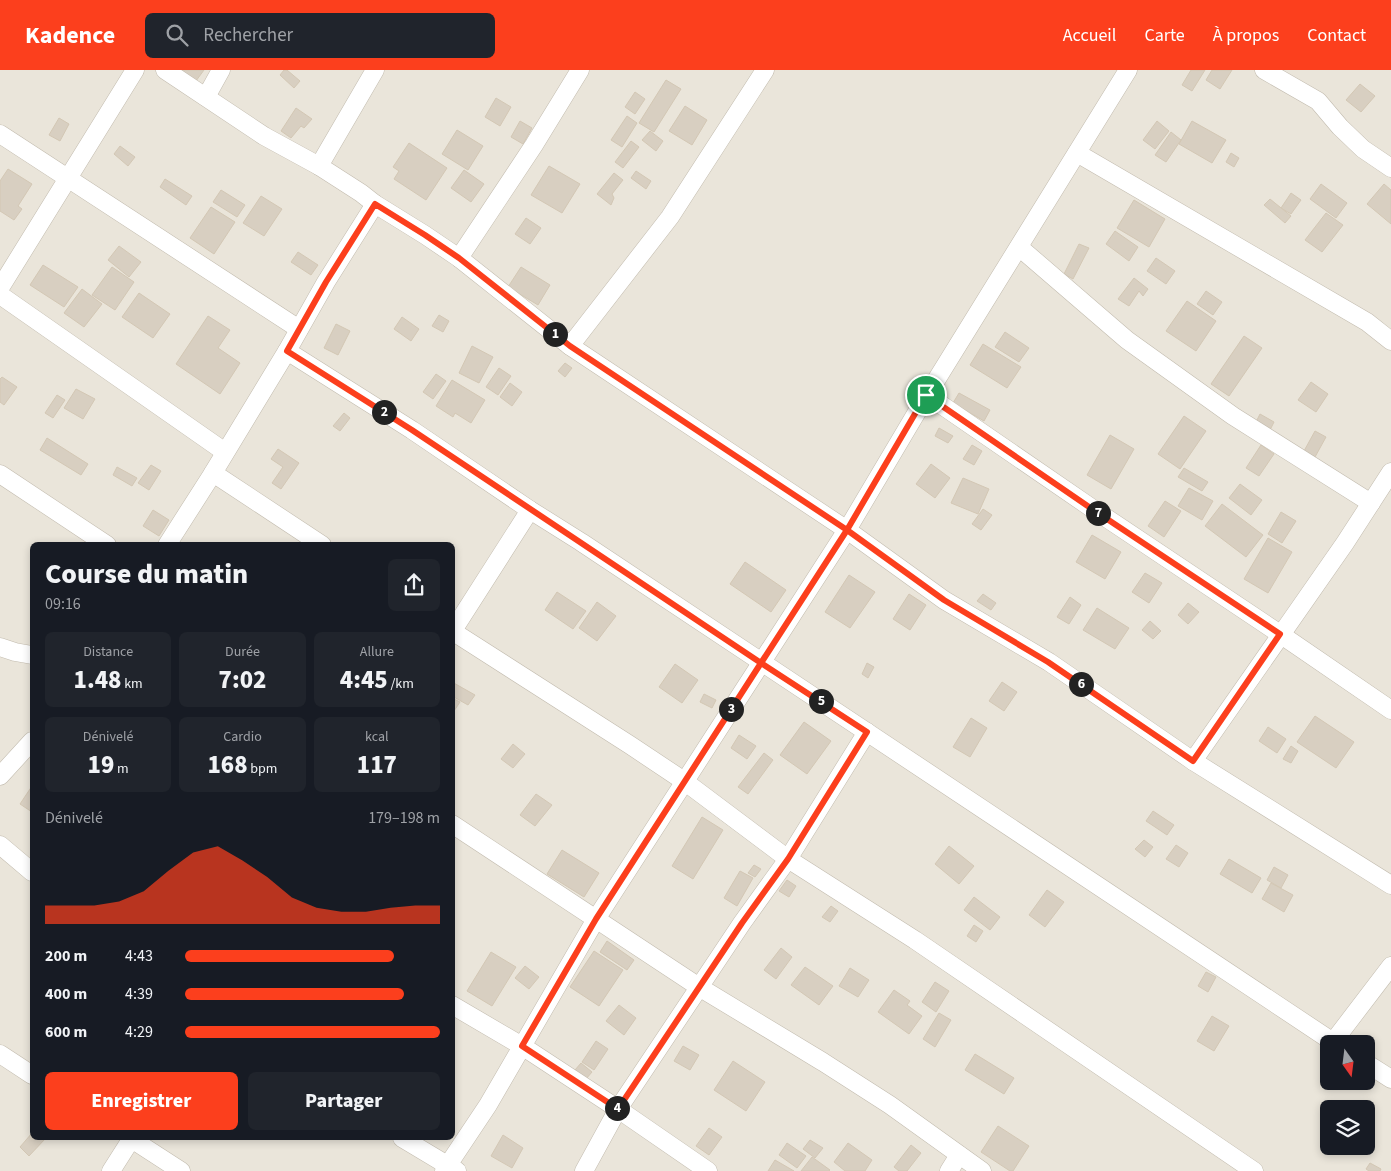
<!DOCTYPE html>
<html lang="fr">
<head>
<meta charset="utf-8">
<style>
	:root { --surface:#171b24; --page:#20242c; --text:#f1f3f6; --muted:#9ea1a6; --accent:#fc3f1d }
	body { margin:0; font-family:"Source Sans 3",sans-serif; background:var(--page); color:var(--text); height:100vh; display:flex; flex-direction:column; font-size:19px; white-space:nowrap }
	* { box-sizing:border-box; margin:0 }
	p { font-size:16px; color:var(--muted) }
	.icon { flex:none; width:28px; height:28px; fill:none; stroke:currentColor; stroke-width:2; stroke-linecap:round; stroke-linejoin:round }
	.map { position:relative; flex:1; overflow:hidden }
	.sheet { position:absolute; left:30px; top:472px; width:425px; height:598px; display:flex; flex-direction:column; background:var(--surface); border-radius:8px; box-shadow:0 2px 8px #0003 }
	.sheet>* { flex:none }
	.needle { width:32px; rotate:166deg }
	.tools { position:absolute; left:1320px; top:965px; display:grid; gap:10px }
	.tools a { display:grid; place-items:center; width:55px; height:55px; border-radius:8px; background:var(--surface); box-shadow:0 2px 8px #0003; font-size:25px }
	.pin { position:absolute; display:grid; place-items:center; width:42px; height:42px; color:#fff; margin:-21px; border:2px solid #fff; border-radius:50%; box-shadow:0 1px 5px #0007 }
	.km { position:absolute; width:25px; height:25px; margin:-12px; border-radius:50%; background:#222; color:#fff; font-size:14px; line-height:25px; text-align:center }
	.round { display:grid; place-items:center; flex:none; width:52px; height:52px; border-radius:8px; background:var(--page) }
	.head { display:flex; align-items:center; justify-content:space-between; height:85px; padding:0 15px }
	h1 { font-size:28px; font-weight:800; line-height:38px }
	.figures { display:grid; grid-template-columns:repeat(3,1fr); gap:8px; height:85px; padding:5px 15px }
	.figures div { display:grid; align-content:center; border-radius:8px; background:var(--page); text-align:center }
	.figures b { font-size:25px; font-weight:800 }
	.figures small { font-size:14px; font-weight:400 }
	.figures p { font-size:14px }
	.chart { height:140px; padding:10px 15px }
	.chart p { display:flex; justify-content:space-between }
	.chart svg { width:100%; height:90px; margin-top:5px; fill:var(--accent); opacity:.7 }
	.primary-button { display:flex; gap:10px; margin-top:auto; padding:10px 15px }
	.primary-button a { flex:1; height:58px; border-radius:8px; background:var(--accent); color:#fff; font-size:20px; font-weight:800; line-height:58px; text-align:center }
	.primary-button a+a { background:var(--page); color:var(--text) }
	ul { padding:0 15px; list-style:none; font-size:16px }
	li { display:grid; grid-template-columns:80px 60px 1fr; align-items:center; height:38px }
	li i { height:12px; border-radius:6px; background:var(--accent) }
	header { display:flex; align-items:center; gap:30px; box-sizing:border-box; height:70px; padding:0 25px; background:var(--accent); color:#fff }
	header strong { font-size:24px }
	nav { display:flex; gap:28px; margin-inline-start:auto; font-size:18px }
	.search { width:350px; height:45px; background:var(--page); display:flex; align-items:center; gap:12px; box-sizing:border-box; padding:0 18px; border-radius:8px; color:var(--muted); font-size:19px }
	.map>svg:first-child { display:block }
	.residential { fill:#eae5da; fill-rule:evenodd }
	.building { fill:#d8cfc1; stroke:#d3c7b4 }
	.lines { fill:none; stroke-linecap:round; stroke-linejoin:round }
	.minor-casing { stroke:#c2bbae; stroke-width:19 }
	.minor { stroke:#fff; stroke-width:18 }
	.route-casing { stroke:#fff; stroke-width:10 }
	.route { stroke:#fc3f1d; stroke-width:6 }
</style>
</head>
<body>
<header>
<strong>Kadence</strong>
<div class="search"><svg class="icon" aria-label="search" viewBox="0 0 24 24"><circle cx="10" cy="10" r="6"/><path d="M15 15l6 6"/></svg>Rechercher</div>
<nav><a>Accueil</a><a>Carte</a><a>À propos</a><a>Contact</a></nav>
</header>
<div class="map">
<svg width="1391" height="1101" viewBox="0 0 1391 1101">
	<rect width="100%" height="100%" fill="#f6f3ec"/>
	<path class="residential" d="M0 0H1391V1101H0ZM32 475H452V1068H32ZM1329 974H1366V1011H1329ZM1329 1039H1366V1076H1329Z"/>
	<g class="building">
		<polygon points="171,0 204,0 193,15"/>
		<polygon points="284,0 287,0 300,11 294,18 280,5"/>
		<polygon points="1191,0 1205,0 1192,21 1182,15"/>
		<polygon points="1212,0 1232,0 1220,19 1206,10"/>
		<polygon points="666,10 681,19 654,62 639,53"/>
		<polygon points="1360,14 1375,26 1361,42 1346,30"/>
		<polygon points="635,22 645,29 635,44 625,37"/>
		<polygon points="496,28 511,37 500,56 485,47"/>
		<polygon points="685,36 707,50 692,75 669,61"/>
		<polygon points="296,38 312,49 304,58 301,56 291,68 281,61"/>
		<polygon points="627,46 637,53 622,77 611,70"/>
		<polygon points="59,48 69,54 60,71 49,65"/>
		<polygon points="520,51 532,58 523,74 511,67"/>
		<polygon points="1157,51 1169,61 1155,79 1143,70"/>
		<polygon points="1192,51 1226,70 1212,93 1179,74"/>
		<polygon points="457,60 483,76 468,100 442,84"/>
		<polygon points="650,61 663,71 656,81 642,70"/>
		<polygon points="1171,62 1181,70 1166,92 1155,85"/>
		<polygon points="631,71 639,77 623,98 615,92"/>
		<polygon points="409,73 447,98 426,130 394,109 399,101 393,97"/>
		<polygon points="120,76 135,87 128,96 114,84"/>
		<polygon points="1231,83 1239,88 1234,97 1226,92"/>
		<polygon points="549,96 580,114 562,143 531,125"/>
		<polygon points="8,99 32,114 18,136 22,139 14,150 0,141 0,111"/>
		<polygon points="464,100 484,114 471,132 451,118"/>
		<polygon points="636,101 651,111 646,119 631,108"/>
		<polygon points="614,103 623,110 612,124 614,128 611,135 597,124"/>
		<polygon points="165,109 192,126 186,135 160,117"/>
		<polygon points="1321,114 1347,133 1336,148 1310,129"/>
		<polygon points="1384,114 1391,120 1391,154 1367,134"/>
		<polygon points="221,120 245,135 237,147 213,132"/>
		<polygon points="1291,123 1301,130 1291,144 1281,138"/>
		<polygon points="261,126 282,139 264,166 243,153"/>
		<polygon points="1270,129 1291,146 1285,153 1264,135"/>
		<polygon points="1134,130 1165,149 1149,177 1117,158"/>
		<polygon points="211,137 235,152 214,184 190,168"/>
		<polygon points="1326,143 1343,155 1322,182 1305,170"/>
		<polygon points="526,148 541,158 530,174 515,164"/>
		<polygon points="1115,161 1138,177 1129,191 1106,174"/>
		<polygon points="1079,174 1089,178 1073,209 1064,204"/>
		<polygon points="119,176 141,192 129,207 108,190"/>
		<polygon points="298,182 318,195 311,205 291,192"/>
		<polygon points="1156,188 1175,201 1166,214 1147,201"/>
		<polygon points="43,195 78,217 64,237 30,215"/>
		<polygon points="112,197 134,212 115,240 92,225"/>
		<polygon points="521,197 550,215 538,235 508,217"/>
		<polygon points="1134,208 1148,219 1143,226 1139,221 1129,236 1118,229"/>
		<polygon points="82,219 102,234 84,257 64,243"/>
		<polygon points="1206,221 1222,232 1213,245 1197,234"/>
		<polygon points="139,223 170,244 153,268 122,247"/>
		<polygon points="1187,231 1216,251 1196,281 1166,261"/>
		<polygon points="439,245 449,251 443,262 432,256"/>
		<polygon points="208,246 230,260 218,278 240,293 220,324 176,294"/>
		<polygon points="402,247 419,259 411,271 394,259"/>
		<polygon points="336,254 350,261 338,285 324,278"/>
		<polygon points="1005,262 1029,278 1019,292 995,277"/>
		<polygon points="1244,266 1262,278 1229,326 1211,314"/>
		<polygon points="983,274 1021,297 1007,318 970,295"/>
		<polygon points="472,276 493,287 479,313 459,303"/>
		<polygon points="565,293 572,298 565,307 558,301"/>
		<polygon points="499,298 511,306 498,325 486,317"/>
		<polygon points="436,304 446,311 433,329 423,322"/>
		<polygon points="2,307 17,317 4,335 0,332 0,309"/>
		<polygon points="452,310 485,330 471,353 455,343 453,347 436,336"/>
		<polygon points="1311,312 1328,324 1316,342 1298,330"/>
		<polygon points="510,313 522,322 512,336 500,327"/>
		<polygon points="76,319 95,329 83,349 64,338"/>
		<polygon points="959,323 990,340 984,351 953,333"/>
		<polygon points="57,325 65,330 53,348 45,343"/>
		<polygon points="344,343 350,348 340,361 333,356"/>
		<polygon points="1260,344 1274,352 1270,360 1256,352"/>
		<polygon points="1184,346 1206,361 1180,399 1158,384"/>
		<polygon points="939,358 953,366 948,373 935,366"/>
		<polygon points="1315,361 1326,367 1315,387 1304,381"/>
		<polygon points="1110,365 1134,379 1111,419 1087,405"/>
		<polygon points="47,368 88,394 81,405 40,380"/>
		<polygon points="972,375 982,381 974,395 963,389"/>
		<polygon points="1261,375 1274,384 1259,406 1246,398"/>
		<polygon points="278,379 299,393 281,419 272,413 283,397 271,389"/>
		<polygon points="931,394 950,408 935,428 916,414"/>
		<polygon points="151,395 161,401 149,420 138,413"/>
		<polygon points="117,397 137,408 132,416 113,405"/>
		<polygon points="1184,398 1208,412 1202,421 1178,407"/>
		<polygon points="963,408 989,419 978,444 951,433"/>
		<polygon points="1240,414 1262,430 1251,445 1229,428"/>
		<polygon points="1189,418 1213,431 1202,450 1178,436"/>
		<polygon points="1165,431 1181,441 1164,467 1148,456"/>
		<polygon points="1222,434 1263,465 1246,487 1205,456"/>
		<polygon points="983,439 992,445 981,460 972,454"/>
		<polygon points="153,440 169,450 159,466 143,456"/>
		<polygon points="1281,442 1296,451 1282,473 1268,464"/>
		<polygon points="1092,465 1121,482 1105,509 1076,492"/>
		<polygon points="1268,468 1292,482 1268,523 1244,509"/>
		<polygon points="745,492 786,520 771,542 730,514"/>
		<polygon points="1145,503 1162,513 1149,533 1132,522"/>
		<polygon points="849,505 875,522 850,558 825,542"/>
		<polygon points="557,522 586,541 573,559 545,540"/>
		<polygon points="909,524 926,535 910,560 893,549"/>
		<polygon points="983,524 996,533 991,540 977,531"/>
		<polygon points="1070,527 1081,535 1069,554 1057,547"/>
		<polygon points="597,532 616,546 597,571 579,558"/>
		<polygon points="1188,533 1199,542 1188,554 1178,545"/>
		<polygon points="1097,538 1129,558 1115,579 1083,560"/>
		<polygon points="1150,551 1161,561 1153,569 1142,560"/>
		<polygon points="867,593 874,597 868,608 862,604"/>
		<polygon points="675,594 698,610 682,633 659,617"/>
		<polygon points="452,612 475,625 468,635 452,626"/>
		<polygon points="1002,612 1017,622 1004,641 989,631"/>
		<polygon points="704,624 716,630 712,638 700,632"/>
		<polygon points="452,628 460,632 452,644"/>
		<polygon points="1315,646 1354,672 1336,698 1297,672"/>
		<polygon points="971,648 987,658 970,687 953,677"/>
		<polygon points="804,652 831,671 807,704 780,685"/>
		<polygon points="1268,657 1286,669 1277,683 1259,671"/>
		<polygon points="739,665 756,676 747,689 731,678"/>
		<polygon points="513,674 525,684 513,698 501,689"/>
		<polygon points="1291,676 1298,681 1291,693 1283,689"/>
		<polygon points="764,683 773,690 748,724 738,717"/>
		<polygon points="32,716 32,742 20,734"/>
		<polygon points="536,724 552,735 535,756 520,745"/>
		<polygon points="1153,741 1174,755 1167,765 1146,751"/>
		<polygon points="702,747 723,760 693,809 672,796"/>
		<polygon points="1144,770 1153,777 1145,787 1135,779"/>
		<polygon points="1176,775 1188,783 1179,797 1166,789"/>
		<polygon points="949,776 974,796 959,814 935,794"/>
		<polygon points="562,780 599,803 584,827 547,804"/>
		<polygon points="1229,789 1261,808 1252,823 1220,804"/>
		<polygon points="754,795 761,799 755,807 748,803"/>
		<polygon points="1274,797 1288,805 1281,818 1267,810"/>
		<polygon points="740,801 753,808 737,836 724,828"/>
		<polygon points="787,810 796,816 789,827 779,821"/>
		<polygon points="1271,813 1293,825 1284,842 1262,829"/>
		<polygon points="1047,820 1064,832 1045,857 1029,845"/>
		<polygon points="974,827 1000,847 990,860 964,840"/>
		<polygon points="831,836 838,841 830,852 822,847"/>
		<polygon points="974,855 983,861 976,872 967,866"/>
		<polygon points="607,871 634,890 627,900 600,882"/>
		<polygon points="781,878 792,887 776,909 764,900"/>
		<polygon points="594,881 623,900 599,936 570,917"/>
		<polygon points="491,882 516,897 492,936 467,921"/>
		<polygon points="525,896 539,907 529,919 515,908"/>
		<polygon points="805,897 833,916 819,935 791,915"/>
		<polygon points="850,898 869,910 858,927 839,916"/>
		<polygon points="1206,902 1216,907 1208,922 1198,916"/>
		<polygon points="935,912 949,921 936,942 922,932"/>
		<polygon points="894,920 910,931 907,935 922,946 909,964 878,942"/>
		<polygon points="619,935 636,948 624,965 606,951"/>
		<polygon points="939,943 951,950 935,977 923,969"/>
		<polygon points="1212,946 1229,956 1214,981 1197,971"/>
		<polygon points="596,971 608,979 594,1000 582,992"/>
		<polygon points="683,976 699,985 690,1000 674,991"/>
		<polygon points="975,984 1014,1008 1004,1024 965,1000"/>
		<polygon points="733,991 765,1012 746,1041 714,1020"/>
		<polygon points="581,993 592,1002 586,1009 575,1000"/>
		<polygon points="998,1056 1029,1076 1013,1101 1010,1101 981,1082"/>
		<polygon points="709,1058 722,1067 709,1085 696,1076"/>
		<polygon points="32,1063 32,1068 43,1068 45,1069 29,1086 20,1077"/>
		<polygon points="503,1065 523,1078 512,1098 491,1086"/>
		<polygon points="810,1070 823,1078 815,1088 803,1079"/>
		<polygon points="787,1073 806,1086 797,1098 779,1085"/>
		<polygon points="848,1073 872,1090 865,1101 845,1101 834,1092"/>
		<polygon points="911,1075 921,1083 907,1101 899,1101 894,1097"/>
		<polygon points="812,1087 830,1100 829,1101 801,1101"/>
		<polygon points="775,1090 794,1101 768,1101"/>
		<polygon points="1370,1093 1381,1099 1380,1101 1369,1101 1366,1099"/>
	</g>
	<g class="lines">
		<defs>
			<g id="minor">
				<polyline points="165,0 264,66 319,96 361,123 375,134 425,165 459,188 570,276 847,460 944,530 1049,592 1193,691 1391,815"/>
				<polyline points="1264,0 1318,31 1340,57 1363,79 1391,98"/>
				<polyline points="206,27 221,0"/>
				<polyline points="0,64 299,259"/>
				<polyline points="1077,83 1367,252 1391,271"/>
				<polyline points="319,96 375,0"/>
				<polyline points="1019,177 1127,270 1233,346 1371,433"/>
				<polyline points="459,188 534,75 580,0"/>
				<polyline points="0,218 135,0"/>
				<polyline points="0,225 225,382"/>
				<polyline points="570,276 670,147 765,0"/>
				<polyline points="287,281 412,360 530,440 581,472 1336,974"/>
				<polyline points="927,325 1093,439 1280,564 1391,640"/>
				<polyline points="213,403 322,475"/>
				<polyline points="0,404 107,475"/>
				<polyline points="167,475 213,403 287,281 326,212 375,134"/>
				<polyline points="452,561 630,675 684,711 788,789 915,870 1254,1101"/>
				<polyline points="452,562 530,440"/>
				<polyline points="0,577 15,582 32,585"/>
				<polyline points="1193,691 1345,473 1391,402"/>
				<polyline points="0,706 32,671"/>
				<polyline points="452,754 699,917 823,992 890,1035 982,1101"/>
				<polyline points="0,775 32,802"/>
				<polyline points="452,935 522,976 618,1039 708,1101"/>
				<polyline points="1333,972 1391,896"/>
				<polyline points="0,984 32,1005"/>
				<polyline points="1366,993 1391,1009"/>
				<polyline points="130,1068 181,1101"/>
				<polyline points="402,1068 457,1101"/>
				<polyline points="111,1101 132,1068"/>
				<polyline points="444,1101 488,1035 596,849 847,460 927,325 1128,0"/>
				<polyline points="584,1101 618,1039 742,853 788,789 867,662"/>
				<polyline points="949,1101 959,1085"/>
			</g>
		</defs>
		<use href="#minor" class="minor-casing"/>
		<use href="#minor" class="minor"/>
	</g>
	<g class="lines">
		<defs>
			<polyline id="route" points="926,325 847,460 570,276 459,188 425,165 375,134 326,212 287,281 412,360 761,593 596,849 522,976 618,1039 742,853 788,789 867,662 761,593 847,460 944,530 1048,592 1193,691 1280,564 1092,439 926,325"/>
		</defs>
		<use href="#route" class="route-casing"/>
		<use href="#route" class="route"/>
	</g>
</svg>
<div class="tools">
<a><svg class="needle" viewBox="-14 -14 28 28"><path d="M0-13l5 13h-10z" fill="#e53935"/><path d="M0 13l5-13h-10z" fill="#9ea1a6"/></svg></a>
<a><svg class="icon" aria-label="layers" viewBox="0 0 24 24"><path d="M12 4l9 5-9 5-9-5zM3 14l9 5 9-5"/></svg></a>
</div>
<div class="pin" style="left:926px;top:325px;background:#1e9e55"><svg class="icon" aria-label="arrive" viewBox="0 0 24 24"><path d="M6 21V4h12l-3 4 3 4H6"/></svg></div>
<b class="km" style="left:555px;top:264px">1</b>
<b class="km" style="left:384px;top:342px">2</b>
<b class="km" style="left:731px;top:639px">3</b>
<b class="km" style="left:617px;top:1038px">4</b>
<b class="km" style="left:821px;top:631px">5</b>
<b class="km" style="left:1081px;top:614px">6</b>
<b class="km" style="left:1098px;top:443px">7</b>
<section class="sheet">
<div class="head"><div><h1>Course du matin</h1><p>09:16</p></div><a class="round"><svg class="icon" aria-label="share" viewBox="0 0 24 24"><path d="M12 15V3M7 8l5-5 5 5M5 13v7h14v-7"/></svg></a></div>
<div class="figures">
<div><p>Distance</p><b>1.48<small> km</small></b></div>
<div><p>Durée</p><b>7:02</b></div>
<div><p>Allure</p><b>4:45<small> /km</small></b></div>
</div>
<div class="figures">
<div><p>Dénivelé</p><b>19<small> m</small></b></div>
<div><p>Cardio</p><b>168<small> bpm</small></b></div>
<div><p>kcal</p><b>117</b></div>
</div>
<div class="chart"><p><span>Dénivelé</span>179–198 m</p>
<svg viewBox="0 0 160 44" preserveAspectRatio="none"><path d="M0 44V35L10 35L20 35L30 33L40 28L50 18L60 9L70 6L80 13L90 21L100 31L110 36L120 38L130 38L140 36L150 35L160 35V44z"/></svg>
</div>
<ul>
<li><b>200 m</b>4:43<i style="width:82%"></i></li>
<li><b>400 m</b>4:39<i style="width:86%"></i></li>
<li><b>600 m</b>4:29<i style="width:100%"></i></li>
</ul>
<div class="primary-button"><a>Enregistrer</a><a>Partager</a></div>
</section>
</div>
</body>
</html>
